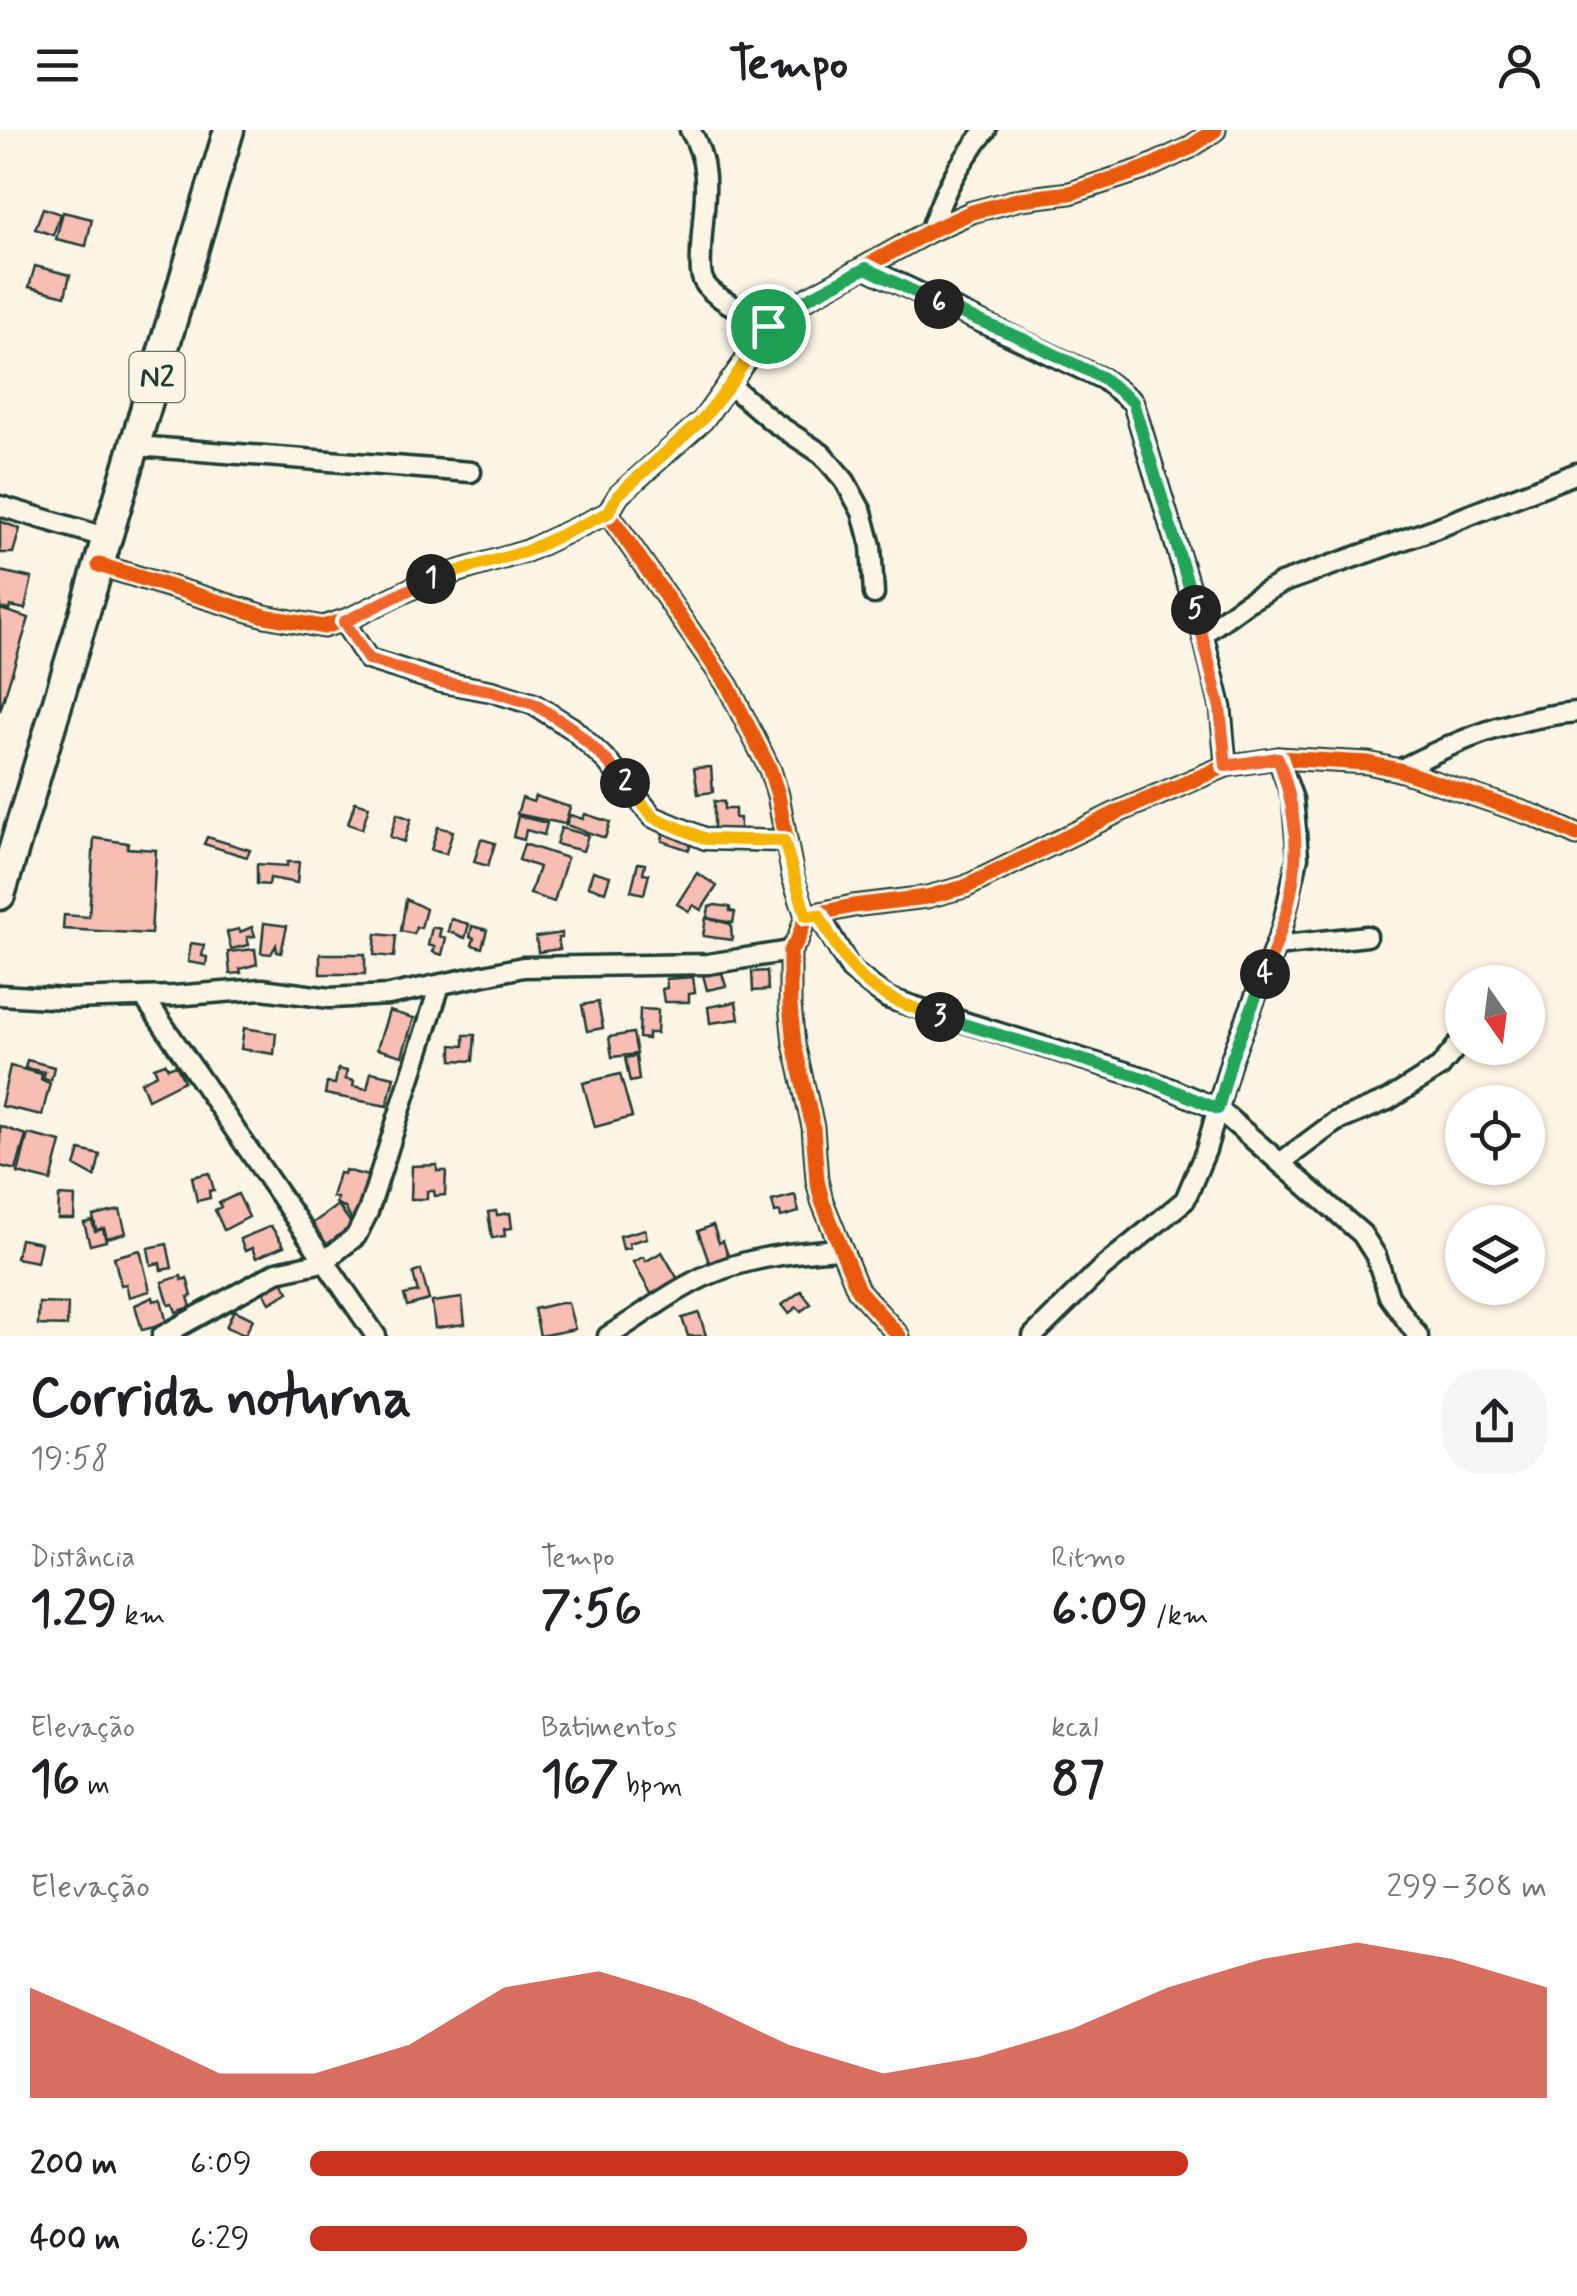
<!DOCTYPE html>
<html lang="pt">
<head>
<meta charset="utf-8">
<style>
	:root { --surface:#fff; --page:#f6f6f6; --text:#202124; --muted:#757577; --accent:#c8321e }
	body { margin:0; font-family:Mynerve,sans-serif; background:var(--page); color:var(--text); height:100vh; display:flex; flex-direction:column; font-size:38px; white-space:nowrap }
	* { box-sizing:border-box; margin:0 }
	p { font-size:32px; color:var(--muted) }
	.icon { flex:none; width:55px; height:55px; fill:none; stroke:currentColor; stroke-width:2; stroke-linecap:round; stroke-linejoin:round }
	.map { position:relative; height:1206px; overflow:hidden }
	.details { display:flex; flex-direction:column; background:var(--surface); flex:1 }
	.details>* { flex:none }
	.needle { width:65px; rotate:166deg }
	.fabs { position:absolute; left:1445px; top:835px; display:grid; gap:20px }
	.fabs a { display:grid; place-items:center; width:100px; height:100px; border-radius:50%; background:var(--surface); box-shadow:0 2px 8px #0004; font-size:50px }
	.pin { position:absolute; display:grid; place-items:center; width:85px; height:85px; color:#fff; margin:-42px; border:5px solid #fff; border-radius:50%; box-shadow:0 2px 10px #0007 }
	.km { position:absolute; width:50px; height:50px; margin:-25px; border-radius:50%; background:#222; color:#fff; font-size:28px; line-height:50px; text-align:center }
	.round { display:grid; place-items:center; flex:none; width:105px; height:105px; border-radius:40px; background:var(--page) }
	.head { display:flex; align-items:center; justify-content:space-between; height:170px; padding:0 30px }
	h1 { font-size:55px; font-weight:700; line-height:75px }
	.figures { display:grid; grid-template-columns:repeat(3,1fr); gap:15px; height:170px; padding:10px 30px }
	.figures div { display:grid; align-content:center }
	.figures b { font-size:50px; font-weight:700 }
	.figures small { font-size:28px; font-weight:400 }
	.figures p { font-size:28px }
	.chart { height:280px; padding:20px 30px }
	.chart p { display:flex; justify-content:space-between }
	.chart svg { width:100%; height:180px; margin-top:10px; fill:var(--accent); opacity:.7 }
	ul { padding:0 30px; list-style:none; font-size:32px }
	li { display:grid; grid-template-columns:160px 120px 1fr; align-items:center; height:75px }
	li i { height:25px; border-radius:12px; background:var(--accent) }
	header { display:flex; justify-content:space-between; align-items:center; height:130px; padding:0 30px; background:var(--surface); font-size:45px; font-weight:700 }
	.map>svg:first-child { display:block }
	.building { fill:#f8bdb3; stroke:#1f3d34; stroke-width:2.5 }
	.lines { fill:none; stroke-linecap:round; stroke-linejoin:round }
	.street-casing { stroke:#1f3d34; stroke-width:25 }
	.primary-casing { stroke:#1f3d34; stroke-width:35 }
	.street { stroke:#fcf5e5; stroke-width:18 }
	.primary { stroke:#fcf5e5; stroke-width:28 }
	.cycleway-casing { stroke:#fcf5e5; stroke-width:21 }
	.cycleway { stroke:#e8590c; stroke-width:15 }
	.split-1-casing { stroke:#fff; stroke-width:20 }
	.split-2-casing { stroke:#fff; stroke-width:20 }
	.split-3-casing { stroke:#fff; stroke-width:20 }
	.split-4-casing { stroke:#fff; stroke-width:20 }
	.split-5-casing { stroke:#fff; stroke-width:20 }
	.split-6-casing { stroke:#fff; stroke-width:20 }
	.split-7-casing { stroke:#fff; stroke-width:20 }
	.split-1 { stroke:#f5b400; stroke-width:12 }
	.split-2 { stroke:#f0652b; stroke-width:12 }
	.split-3 { stroke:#f5b400; stroke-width:12 }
	.split-4 { stroke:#22a559; stroke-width:12 }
	.split-5 { stroke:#f0652b; stroke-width:12 }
	.split-6 { stroke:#22a559; stroke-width:12 }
	.split-7 { stroke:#22a559; stroke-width:12 }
	.labels { text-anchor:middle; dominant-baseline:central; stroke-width:8; stroke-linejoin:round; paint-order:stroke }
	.shield { fill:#fcf5e5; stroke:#617469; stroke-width:2.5 }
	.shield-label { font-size:30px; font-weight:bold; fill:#1f3d34 }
</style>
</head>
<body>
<header><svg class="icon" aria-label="menu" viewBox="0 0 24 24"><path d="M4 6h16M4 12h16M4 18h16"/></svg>Tempo<svg class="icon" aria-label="person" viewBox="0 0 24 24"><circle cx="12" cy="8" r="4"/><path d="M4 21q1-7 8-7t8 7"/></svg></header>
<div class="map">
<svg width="1577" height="1206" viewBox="0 0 1577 1206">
	<rect width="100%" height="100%" fill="#fcf5e5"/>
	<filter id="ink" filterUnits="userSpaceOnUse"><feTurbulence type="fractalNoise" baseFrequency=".01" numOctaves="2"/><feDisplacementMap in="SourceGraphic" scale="20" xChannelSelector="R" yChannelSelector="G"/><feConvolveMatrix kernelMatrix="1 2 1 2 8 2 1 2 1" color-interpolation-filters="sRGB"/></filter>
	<g filter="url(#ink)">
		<g class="building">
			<polygon points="43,78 61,84 53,105 35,99"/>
			<polygon points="63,82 92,89 86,116 56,109"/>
			<polygon points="35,136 70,145 65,166 29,157"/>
			<polygon points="0,391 20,399 13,423 0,423"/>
			<polygon points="0,441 32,448 25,479 10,476 9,480 0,478"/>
			<polygon points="0,479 29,488 0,581"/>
			<polygon points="711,637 713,662 698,664 694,638"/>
			<polygon points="535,666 570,677 565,694 517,684 522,668 533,672"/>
			<polygon points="714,671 724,672 724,679 735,679 735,688 740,688 740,708 714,707"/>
			<polygon points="355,672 369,676 362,699 348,694"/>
			<polygon points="397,684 411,689 404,712 390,707"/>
			<polygon points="585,684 610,692 605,708 566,695 570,685 583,689"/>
			<polygon points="518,686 547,693 544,705 526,700 524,710 513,707"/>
			<polygon points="438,697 453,701 446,724 431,720"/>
			<polygon points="561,698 588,705 583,721 556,714"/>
			<polygon points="664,698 693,708 689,720 662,711"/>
			<polygon points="207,707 250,720 247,727 204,714"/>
			<polygon points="94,708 128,713 127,718 156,720 151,804 63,799 64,785 89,787"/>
			<polygon points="481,709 495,713 488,736 474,732"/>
			<polygon points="524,714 567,728 554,772 530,764 539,737 519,730"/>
			<polygon points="287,732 299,732 297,753 270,748 269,755 257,754 257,734 287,736"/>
			<polygon points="638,733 645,734 643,743 649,744 644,764 631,761"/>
			<polygon points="593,741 610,746 605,762 588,756"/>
			<polygon points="697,743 717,756 701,780 693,775 689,781 677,774"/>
			<polygon points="406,769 426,779 421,798 416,797 414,804 401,801"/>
			<polygon points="715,775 730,777 730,781 735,782 733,793 707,788 709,777"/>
			<polygon points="706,788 731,794 732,810 703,806"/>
			<polygon points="451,789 469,794 465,808 448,801"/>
			<polygon points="264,793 287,796 281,823 277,822 276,815 271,824 261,823"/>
			<polygon points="472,796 487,800 482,818 472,815 474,808 470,807"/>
			<polygon points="252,797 255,806 247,807 249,815 231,819 227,802 239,799 240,802"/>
			<polygon points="432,797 441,799 439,806 446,808 442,825 433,822 435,817 428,815"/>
			<polygon points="562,803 562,808 558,808 560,819 538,822 536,807"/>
			<polygon points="376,804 396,806 394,827 374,825"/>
			<polygon points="191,813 204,815 202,826 207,827 206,835 188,832"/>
			<polygon points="255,819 257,834 240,839 241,843 230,844 228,822"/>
			<rect x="320" y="824" width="45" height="20"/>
			<polygon points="720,837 726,856 707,860 702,841"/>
			<polygon points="767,841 768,860 753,861 752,842"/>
			<polygon points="693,847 695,863 689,864 689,872 664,872 662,859 667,858 666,849"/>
			<polygon points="598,872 603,898 587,901 582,875"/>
			<polygon points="736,872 739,889 710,893 708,877"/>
			<polygon points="640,879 658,880 657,903 648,903 648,909 639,908"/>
			<polygon points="389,881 414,888 402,926 377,919"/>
			<polygon points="244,898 276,903 274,924 241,919"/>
			<polygon points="633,903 637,924 612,927 609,907"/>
			<polygon points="464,905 475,905 473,931 452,930 452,915 464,916"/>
			<polygon points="636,926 639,950 630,952 625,928"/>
			<polygon points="27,930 54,937 51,950 43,949 45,942 25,938"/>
			<polygon points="165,933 168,938 176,935 184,951 148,969 141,952 157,944 154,937"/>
			<polygon points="10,936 42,944 41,950 50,953 42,985 1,976"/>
			<polygon points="338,939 347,941 345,949 354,951 353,956 367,959 371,942 394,947 387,976 325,964 327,953 335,954"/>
			<polygon points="620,944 632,987 595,997 583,953"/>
			<polygon points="0,996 26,1005 16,1040 0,1036"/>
			<polygon points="28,1004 61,1012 51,1051 18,1043"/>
			<polygon points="80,1020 100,1025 95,1047 75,1036"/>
			<polygon points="437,1035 437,1041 446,1041 445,1065 435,1066 434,1061 427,1061 427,1069 411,1069 412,1036"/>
			<polygon points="345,1040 368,1046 357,1091 351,1089 345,1078 336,1073 337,1068 332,1067 339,1043 344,1044"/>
			<polygon points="209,1043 214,1060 209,1061 210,1068 197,1071 192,1047"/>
			<polygon points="238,1064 249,1087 224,1100 215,1080 221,1077 219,1073"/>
			<polygon points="795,1065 799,1082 781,1087 780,1082 775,1083 772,1071"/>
			<polygon points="59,1066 75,1067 74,1089 58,1089"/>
			<polygon points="338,1075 353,1096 321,1119 306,1098"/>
			<polygon points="120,1080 126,1103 107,1108 104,1098 96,1100 93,1086"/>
			<polygon points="496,1081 497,1085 510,1083 512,1098 504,1099 505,1106 492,1108 488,1082"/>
			<polygon points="92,1091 95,1101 103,1099 106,1111 90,1115 84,1093"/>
			<polygon points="713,1095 719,1113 723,1111 731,1134 712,1141 698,1101"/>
			<polygon points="271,1096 284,1116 256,1128 252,1118 245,1121 240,1109"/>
			<polygon points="645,1099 647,1108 629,1113 630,1118 623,1119 620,1106"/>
			<polygon points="20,1109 41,1113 37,1132 16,1128"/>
			<polygon points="167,1114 172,1138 161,1140 160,1133 151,1135 148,1118"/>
			<polygon points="140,1120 150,1161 129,1167 126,1154 121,1155 114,1127"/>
			<polygon points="662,1122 679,1151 652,1165 633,1132 643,1127 646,1131"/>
			<polygon points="421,1140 429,1170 407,1176 404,1165 418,1162 413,1143"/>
			<polygon points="181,1146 182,1150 187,1148 192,1166 188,1167 191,1177 176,1182 173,1174 169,1175 162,1152"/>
			<polygon points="279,1146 289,1162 270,1173 261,1157"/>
			<polygon points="801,1161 811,1174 801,1181 797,1177 789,1183 782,1175"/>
			<polygon points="153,1167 154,1171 161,1169 167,1194 142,1200 135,1175"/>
			<polygon points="462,1168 465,1194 435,1198 432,1172"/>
			<polygon points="39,1173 68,1174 67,1196 38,1195"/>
			<polygon points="560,1173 568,1173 575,1199 540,1206 534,1179"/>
			<polygon points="234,1180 253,1189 245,1205 226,1197"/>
			<polygon points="699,1183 706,1206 688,1206 682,1188"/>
		</g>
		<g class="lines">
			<defs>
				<g id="street">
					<path d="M690 0C715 40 702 77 701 121 701 131 699 143 704 152 712 168 752 186 768 196"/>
					<path d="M930 101C946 56 957 36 986 0"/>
					<polyline points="866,138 1103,249 1133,272 1203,504 1221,578 1226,636"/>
					<polyline points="730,255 772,291 822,324 845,351 862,382 871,416 874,464"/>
					<polyline points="136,316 471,342"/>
					<polyline points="0,376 108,408"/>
					<polyline points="608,383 728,556 770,640 778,665 793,747 806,786 798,809 790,821 790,875 794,914 813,997 817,1050 822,1071 858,1160 899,1206"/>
					<polyline points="99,435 265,486 323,497 351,488 429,450 527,421 608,383 619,365 703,290 779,184 930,101 972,82 1021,69 1070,63 1144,39 1189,18 1215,0"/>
					<polyline points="344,492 368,529 441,552 491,561 533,574 572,598 608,632 653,687 706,709 784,711"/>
					<polyline points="1203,504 1246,473 1281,453 1434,399 1577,343"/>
					<path d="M1399 640C1458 610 1511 588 1577 582"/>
					<polyline points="819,785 851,840 887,868 1147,949 1218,979 1362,1104 1376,1126 1389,1166 1418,1206"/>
					<polyline points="806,786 853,776 927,767 965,757 1118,682 1226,636 1278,628 1368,633 1399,640 1535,686 1577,705"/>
					<polyline points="1276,816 1367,806"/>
					<polyline points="0,865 67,869 173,866 262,859 330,868 389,865 523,837 708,834 790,821"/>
					<polyline points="144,867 376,1206"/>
					<polyline points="1280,1033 1335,992 1388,970 1440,937 1462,910"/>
					<polyline points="162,1206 277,1142 323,1132 356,1106 368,1082 440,855"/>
					<path d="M608 1206C635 1190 660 1170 688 1155 733 1129 790 1122 841 1119"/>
					<polyline points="1033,1206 1101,1139 1185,1070 1206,1020 1232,927 1282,799 1298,727 1293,669 1278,628"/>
				</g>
				<polyline id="primary" points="0,765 229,0"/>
			</defs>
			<use href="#street" class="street-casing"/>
			<use href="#primary" class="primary-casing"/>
			<use href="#street" class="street"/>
			<use href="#primary" class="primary"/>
			<defs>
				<g id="cycleway">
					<polyline points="608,383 728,556 770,640 778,665 793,747 806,786 798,809 790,821 790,875 794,914 813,997 817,1050 822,1071 858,1160 899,1206"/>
					<polyline points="99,435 265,486 323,497 351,488 429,450 527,421 608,383 619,365 703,290 779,184 930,101 972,82 1021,69 1070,63 1144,39 1189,18 1215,0"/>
					<polyline points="806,786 853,776 927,767 965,757 1118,682 1226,636 1278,628 1368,633 1399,640 1535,686 1577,705"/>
				</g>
			</defs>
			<use href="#cycleway" class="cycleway-casing"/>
			<use href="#cycleway" class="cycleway"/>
		</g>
	</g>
	<g class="lines" filter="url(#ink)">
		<defs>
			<polyline id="split-1" points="431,449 527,421 608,383 618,365 702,290 730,255 768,196"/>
			<polyline id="split-2" points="431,449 344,492 368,529 441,552 491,561 534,574 572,598 608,632 625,653"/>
			<path id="split-3" d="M625 653 653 687 706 709 784 711 806 786 819 785C854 851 869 864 940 887"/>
			<polyline id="split-4" points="940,887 1147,949 1218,979 1232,928 1265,844"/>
			<path id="split-5" d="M1196 480 1220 578 1226 636 1278 628C1308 711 1297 764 1265 844"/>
			<polyline id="split-6" points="939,174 1021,208 1103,248 1133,272 1196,480"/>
			<polyline id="split-7" points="768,196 778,184 866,138 939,174"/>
		</defs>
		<use href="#split-1" class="split-1-casing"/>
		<use href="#split-2" class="split-2-casing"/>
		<use href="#split-3" class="split-3-casing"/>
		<use href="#split-4" class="split-4-casing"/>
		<use href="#split-5" class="split-5-casing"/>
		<use href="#split-6" class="split-6-casing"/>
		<use href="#split-7" class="split-7-casing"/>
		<use href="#split-1" class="split-1"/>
		<use href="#split-2" class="split-2"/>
		<use href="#split-3" class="split-3"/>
		<use href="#split-4" class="split-4"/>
		<use href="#split-5" class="split-5"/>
		<use href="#split-6" class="split-6"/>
		<use href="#split-7" class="split-7"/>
	</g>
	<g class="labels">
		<rect class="shield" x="129.5" y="222" width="55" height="50" rx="8"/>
		<g class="shield-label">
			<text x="157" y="247">N2</text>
		</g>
	</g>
</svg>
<div class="fabs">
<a><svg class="needle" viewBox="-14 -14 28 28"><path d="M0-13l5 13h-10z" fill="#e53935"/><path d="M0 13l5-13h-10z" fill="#757577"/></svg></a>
<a><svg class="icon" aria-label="locate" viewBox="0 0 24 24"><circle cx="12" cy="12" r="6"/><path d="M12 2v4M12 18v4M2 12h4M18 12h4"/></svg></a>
<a><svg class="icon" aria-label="layers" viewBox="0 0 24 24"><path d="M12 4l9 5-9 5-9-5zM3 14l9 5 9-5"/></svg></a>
</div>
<div class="pin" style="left:768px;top:196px;background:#1e9e55"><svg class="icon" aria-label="arrive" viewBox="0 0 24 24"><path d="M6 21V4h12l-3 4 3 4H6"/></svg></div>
<b class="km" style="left:431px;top:449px">1</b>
<b class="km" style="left:625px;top:653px">2</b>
<b class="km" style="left:940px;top:887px">3</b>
<b class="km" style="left:1265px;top:844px">4</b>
<b class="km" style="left:1196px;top:480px">5</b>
<b class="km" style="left:939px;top:174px">6</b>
</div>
<section class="details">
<div class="head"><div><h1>Corrida noturna</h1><p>19:58</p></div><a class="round"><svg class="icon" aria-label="share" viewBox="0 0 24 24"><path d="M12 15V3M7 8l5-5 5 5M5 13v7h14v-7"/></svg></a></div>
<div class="figures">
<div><p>Distância</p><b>1.29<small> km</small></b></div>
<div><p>Tempo</p><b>7:56</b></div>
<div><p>Ritmo</p><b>6:09<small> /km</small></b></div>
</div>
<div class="figures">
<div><p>Elevação</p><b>16<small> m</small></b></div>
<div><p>Batimentos</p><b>167<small> bpm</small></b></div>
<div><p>kcal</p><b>87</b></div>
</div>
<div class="chart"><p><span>Elevação</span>299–308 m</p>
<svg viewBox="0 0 160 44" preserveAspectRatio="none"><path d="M0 44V17L10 27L20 38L30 38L40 31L50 17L60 13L70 20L80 31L90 38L100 34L110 27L120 17L130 10L140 6L150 10L160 17V44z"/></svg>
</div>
<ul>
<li><b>200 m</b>6:09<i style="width:71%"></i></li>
<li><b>400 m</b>6:29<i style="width:58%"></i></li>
</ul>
</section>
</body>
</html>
